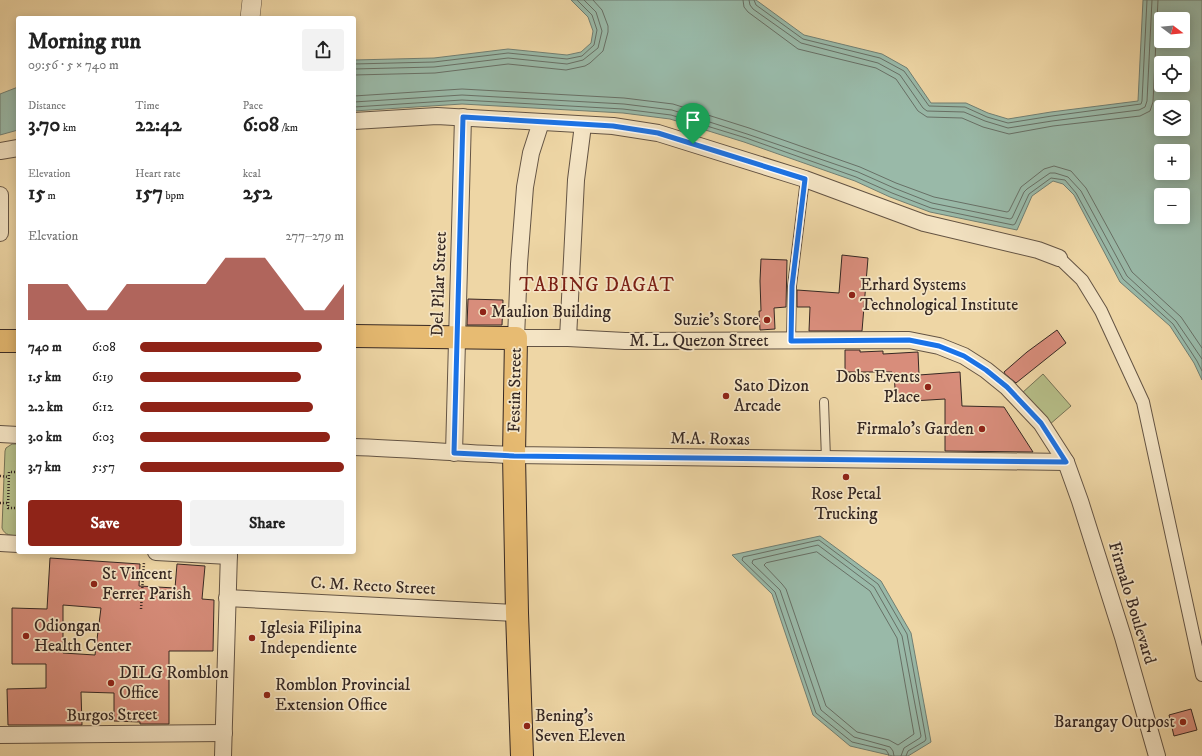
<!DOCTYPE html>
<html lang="en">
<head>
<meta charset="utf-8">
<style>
	:root { --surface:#fff; --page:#f2f2f2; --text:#222; --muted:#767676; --accent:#8f2418 }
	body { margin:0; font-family:"IM FELL DW Pica",serif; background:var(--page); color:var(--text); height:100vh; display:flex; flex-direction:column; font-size:15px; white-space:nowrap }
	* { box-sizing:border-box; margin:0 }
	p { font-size:13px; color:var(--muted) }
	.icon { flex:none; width:22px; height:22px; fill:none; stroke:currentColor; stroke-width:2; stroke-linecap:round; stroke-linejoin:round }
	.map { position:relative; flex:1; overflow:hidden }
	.details { position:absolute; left:16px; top:16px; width:340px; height:538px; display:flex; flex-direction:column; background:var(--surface); border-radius:4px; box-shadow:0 2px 10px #0003 }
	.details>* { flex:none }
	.needle { width:26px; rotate:106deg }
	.buttons { position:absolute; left:1154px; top:12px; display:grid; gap:8px }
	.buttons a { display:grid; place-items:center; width:36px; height:36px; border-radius:4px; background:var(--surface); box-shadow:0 2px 10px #0003; font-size:20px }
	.pin { position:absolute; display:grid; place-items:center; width:34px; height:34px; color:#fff; margin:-41px -17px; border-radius:50% 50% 50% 0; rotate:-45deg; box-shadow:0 0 4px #0007 }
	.pin .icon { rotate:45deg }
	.round { display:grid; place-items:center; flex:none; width:42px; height:42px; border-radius:4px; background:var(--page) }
	.summary { display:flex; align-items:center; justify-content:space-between; height:68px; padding:0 12px }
	h1 { font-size:22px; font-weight:700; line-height:30px }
	.figures { display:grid; grid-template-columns:repeat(3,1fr); gap:6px; height:68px; padding:4px 12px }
	.figures div { display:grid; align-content:center }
	.figures b { font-size:20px; font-weight:700 }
	.figures small { font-size:11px; font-weight:400 }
	.figures p { font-size:11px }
	.chart { height:112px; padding:8px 12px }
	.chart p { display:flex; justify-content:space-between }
	.chart svg { width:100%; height:72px; margin-top:4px; fill:var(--accent); opacity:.7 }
	.action { display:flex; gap:8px; margin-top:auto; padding:8px 12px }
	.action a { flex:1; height:46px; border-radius:4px; background:var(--accent); color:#fff; font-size:16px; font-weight:700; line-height:46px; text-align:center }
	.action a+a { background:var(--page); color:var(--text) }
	ul { padding:0 12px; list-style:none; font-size:13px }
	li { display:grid; grid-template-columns:64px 48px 1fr; align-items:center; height:30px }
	li i { height:10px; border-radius:5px; background:var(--accent) }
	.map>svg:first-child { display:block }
	.green { fill:#b6be88; stroke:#767356 }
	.water { fill:#99b9a8; stroke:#717f73; fill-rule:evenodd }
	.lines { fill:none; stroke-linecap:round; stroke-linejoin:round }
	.shore { stroke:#687066; stroke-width:1 }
	.building { fill:#d88d7b; stroke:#362823; fill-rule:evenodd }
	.service-casing { stroke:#645444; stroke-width:10 }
	.pedestrian-casing { stroke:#645444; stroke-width:14 }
	.minor-casing { stroke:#645444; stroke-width:18 }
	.tertiary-casing { stroke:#645444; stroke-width:20 }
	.primary-casing { stroke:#362823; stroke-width:24 }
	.path { stroke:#362823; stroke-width:2.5; stroke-dasharray:1 2; stroke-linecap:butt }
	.service { stroke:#f4e4c4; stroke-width:8 }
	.pedestrian { stroke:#f4e4c4; stroke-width:12 }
	.minor { stroke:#f4e4c4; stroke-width:16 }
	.tertiary { stroke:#f4e4c4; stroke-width:19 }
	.primary { stroke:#e7bb72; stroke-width:22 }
	.route-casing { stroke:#fff; stroke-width:8 }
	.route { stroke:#1a73e8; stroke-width:5 }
	.poi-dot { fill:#8f2418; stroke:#f4e4c4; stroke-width:1.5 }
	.labels { text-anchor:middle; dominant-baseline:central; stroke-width:3.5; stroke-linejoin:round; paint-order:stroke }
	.street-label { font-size:17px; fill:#362823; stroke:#f4e4c4 }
	.poi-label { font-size:17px; fill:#362823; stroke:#f4e4c4; text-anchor:start }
	.quarter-label { font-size:19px; letter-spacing:1px; fill:#7a1f14; stroke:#f4e4c4 }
</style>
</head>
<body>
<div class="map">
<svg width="1202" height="756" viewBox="0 0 1202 756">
	<rect width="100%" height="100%" fill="#eed6a5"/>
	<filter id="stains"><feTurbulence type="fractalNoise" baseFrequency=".005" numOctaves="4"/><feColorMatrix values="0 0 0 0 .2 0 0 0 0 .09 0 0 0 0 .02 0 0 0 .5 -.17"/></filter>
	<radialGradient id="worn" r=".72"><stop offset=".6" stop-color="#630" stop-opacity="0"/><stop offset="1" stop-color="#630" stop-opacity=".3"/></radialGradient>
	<g class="green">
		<polygon points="1043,374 1071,406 1049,425 1022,393"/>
		<path d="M12 444H18V536C11 535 5 536 2 528L5 451 6 448Z"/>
	</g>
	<g class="water">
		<path d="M571 0H756L804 35 882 54 907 68 931 103H966L988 113 1008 119 1051 112 1138 101 1143 0H1202V380L1194 363 1170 326 1120 282 1074 195 1063 184 1053 181 1032 196 1017 230 930 212 890 197 855 181 744 142 670 119 623 113 462 104 354 111V60L434 58 508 49 567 55 581 52 591 43 593 31 588 17ZM1161 19H1183V41H1161ZM1161 63H1183V85H1161ZM1161 107H1183V129H1161ZM1161 151H1183V173H1161ZM1161 195H1183V217H1161Z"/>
		<polygon points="18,87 18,130 0,135 0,94"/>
		<polygon points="820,536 881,581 911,633 931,742 908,756 893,756 850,746 813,715 772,594 732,555"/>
	</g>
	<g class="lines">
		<g class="shore">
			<polyline points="743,0 744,7 748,12 798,49 876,68 896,79 918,111 927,117 962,118 983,127 1009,134 1053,126 1140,116 1150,111 1153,102 1158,0"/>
			<polyline points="749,0 750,5 753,9 801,43 878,63 900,75 923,108 927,111 964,112 985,121 1008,128 1052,121 1139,110 1145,107 1147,101 1152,0"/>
			<polyline points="754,0 756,5 803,39 880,58 904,71 929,106 965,107 987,117 1008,123 1052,116 1141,104 1142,101 1147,0"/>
			<polyline points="354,64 434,62 508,53 567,59 582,56 594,45 597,30 592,15 577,0"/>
			<polyline points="354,69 434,67 508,58 567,64 583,60 598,48 602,31 596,12 584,0"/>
			<polyline points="354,75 435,73 508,64 566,70 585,66 590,63 603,51 608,32 608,26 602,10 593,0"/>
			<polyline points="354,96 462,89 624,98 673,104 749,128 860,167 896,183 934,197 1007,212 1009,211 1021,187 1044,169 1054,166 1071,171 1086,188 1132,272 1181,317 1202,348"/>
			<polyline points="354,102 462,95 624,104 672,110 747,134 858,172 894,188 932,203 1010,219 1012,218 1024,192 1027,189 1050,173 1055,173 1068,177 1081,191 1127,276 1176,321 1202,359"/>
			<polyline points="354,107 462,100 623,109 671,115 746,138 856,177 892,193 931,208 1013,225 1015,224 1029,194 1051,178 1065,180 1076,193 1123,279 1173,324 1197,361 1202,371"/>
			<polygon points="817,552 870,591 897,638 914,734 898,745 889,740 857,732 826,706 786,589 782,584 764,565 766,563"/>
			<polyline points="889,756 888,753 886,750 852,742 816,713 775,592 742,560 743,557 819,540 878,584 907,634 926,739 925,741 908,751 906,756"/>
			<polyline points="894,756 893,751 890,747 854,737 821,710 780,590 752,563 753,560 818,545 874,587 902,636 921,736 920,738 904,748 901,756"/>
		</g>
	</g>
	<g class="building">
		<polygon points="842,255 868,258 862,331 809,331 810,307 797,307 797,290 839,293"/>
		<polygon points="761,259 787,260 786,307 774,308 775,329 760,330 759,311 761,311 760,281"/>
		<polygon points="468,299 503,300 502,325 467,325"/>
		<polygon points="1057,330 1066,343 1016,383 1005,374 1004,372 1027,352"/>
		<polygon points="845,350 860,350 860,352 883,351 883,354 918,352 919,375 960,372 962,406 1004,407 1033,452 945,451 945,399 896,402 894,374 892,374 892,372 845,372"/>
		<path d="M50 558 140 564 139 586 175 588 177 564 205 566 202 599 214 600 213 651H169V724H140V722L114 721V693L81 692 82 725H8L7 689 46 688V664H12V608L47 609ZM63 605 101 608 95 655 63 653Z"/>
		<polygon points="1191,709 1197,730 1174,736 1169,715"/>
	</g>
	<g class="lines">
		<defs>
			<g id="service">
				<polyline points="791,341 792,286 805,179"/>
				<polyline points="824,402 826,459"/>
			</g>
			<polyline id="pedestrian" points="1059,258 1082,280 1101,311 1143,402 1202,675"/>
			<g id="minor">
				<polyline points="354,121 437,116 613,126 658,133 805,179 924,223 1038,250 1059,258"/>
				<polyline points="541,122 531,153 525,187 519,264 516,338 568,338 625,341 909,340 939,346 964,356 986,370 1007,387 1041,423 1066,462 1080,501 1123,637 1157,756"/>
				<polyline points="0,151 18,148"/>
				<polyline points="0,195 0,233"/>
				<polyline points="568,338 576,180 583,125"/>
				<polyline points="0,434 18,435"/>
				<path d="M354 447C407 449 460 453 514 455L1066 462"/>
				<polyline points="454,453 463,117"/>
				<polyline points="0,543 18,544"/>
				<polyline points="156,552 229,556"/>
				<polyline points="227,598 517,613"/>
				<polyline points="0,735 224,733"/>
				<polyline points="223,756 229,552"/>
			</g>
			<polyline id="tertiary" points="250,18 252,0"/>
			<g id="primary">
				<polyline points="354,336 516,338 514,455 517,613 522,756"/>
				<polyline points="0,341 18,341"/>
			</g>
		</defs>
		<use href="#service" class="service-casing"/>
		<use href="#pedestrian" class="pedestrian-casing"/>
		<use href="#minor" class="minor-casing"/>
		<use href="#tertiary" class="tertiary-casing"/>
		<use href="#primary" class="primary-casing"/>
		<g class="path">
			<polyline points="18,472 9,472 8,508 18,508"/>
			<polyline points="0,476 9,477"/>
			<polyline points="0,503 8,503"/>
			<polyline points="141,609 144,562"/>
		</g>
		<use href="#service" class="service"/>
		<use href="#pedestrian" class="pedestrian"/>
		<use href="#minor" class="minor"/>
		<use href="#tertiary" class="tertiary"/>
		<use href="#primary" class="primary"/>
	</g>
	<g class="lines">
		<defs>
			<polygon id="route" points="463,117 613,126 658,133 805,179 792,286 791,341 909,340 939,346 964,356 986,370 1007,387 1041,423 1066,462 514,456 454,453"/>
		</defs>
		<use href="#route" class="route-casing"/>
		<use href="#route" class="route"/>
	</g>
	<g class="poi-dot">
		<circle cx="852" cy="295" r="4"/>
		<circle cx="483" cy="312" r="4"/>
		<circle cx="767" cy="320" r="4"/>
		<circle cx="928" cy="387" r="4"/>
		<circle cx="726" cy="396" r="4"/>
		<circle cx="982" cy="429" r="4"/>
		<circle cx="846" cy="477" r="4"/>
		<circle cx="94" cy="584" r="4"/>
		<circle cx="26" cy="636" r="4"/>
		<circle cx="252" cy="638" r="4"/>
		<circle cx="111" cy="683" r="4"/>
		<circle cx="267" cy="695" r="4"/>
		<circle cx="1183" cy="722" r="4"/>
		<circle cx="527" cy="726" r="4"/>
	</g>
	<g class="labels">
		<g class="street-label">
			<text transform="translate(439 284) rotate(-88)">Del Pilar Street</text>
			<text x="699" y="341">M. L. Quezon Street</text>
			<text transform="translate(515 390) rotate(-89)">Festin Street</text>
			<text transform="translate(710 439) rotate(1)">M.A. Roxas</text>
			<text transform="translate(373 586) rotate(3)">C. M. Recto Street</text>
			<text transform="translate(1132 603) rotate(73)">Firmalo Boulevard</text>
			<text transform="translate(112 715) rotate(-1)">Burgos Street</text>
		</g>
		<g class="poi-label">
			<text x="860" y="285">Erhard Systems<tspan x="860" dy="20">Technological Institute</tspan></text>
			<text x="491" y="312">Maulion Building</text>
			<text x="759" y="320" text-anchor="end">Suzie's Store</text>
			<text x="920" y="377" text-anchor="end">Dobs Events<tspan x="920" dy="20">Place</tspan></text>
			<text x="734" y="386">Sato Dizon<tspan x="734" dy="20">Arcade</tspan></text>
			<text x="974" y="429" text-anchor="end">Firmalo's Garden</text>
			<text x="846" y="494" text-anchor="middle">Rose Petal<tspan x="846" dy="20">Trucking</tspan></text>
			<text x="102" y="574">St Vincent<tspan x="102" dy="20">Ferrer Parish</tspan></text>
			<text x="34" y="626">Odiongan<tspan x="34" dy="20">Health Center</tspan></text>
			<text x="260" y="628">Iglesia Filipina<tspan x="260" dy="20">Independiente</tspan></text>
			<text x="119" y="673">DILG Romblon<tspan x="119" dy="20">Office</tspan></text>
			<text x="275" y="685">Romblon Provincial<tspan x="275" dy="20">Extension Office</tspan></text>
			<text x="535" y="716">Bening's<tspan x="535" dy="20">Seven Eleven</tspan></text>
			<text x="1175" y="722" text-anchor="end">Barangay Outpost</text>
		</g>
		<g class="quarter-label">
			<text x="597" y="285">TABING DAGAT</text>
		</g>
	</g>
	<rect width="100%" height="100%" filter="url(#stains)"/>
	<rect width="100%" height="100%" fill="url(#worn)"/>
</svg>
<div class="buttons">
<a><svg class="needle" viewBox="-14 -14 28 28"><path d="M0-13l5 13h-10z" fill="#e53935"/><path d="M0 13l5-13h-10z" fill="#767676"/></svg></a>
<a><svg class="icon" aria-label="locate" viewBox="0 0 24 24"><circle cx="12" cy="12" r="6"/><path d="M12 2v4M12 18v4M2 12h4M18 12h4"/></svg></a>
<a><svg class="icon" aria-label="layers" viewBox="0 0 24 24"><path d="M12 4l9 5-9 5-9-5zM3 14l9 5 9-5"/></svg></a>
<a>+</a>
<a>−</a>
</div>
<div class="pin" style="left:693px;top:144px;background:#1e9e55"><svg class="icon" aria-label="arrive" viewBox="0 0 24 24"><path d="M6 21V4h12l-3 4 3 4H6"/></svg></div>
<section class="details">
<div class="summary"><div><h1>Morning run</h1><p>09:56 · 5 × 740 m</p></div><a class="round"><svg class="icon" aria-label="share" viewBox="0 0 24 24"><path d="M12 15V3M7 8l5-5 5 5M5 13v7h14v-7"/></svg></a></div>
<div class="figures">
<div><p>Distance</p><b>3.70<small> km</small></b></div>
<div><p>Time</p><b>22:42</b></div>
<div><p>Pace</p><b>6:08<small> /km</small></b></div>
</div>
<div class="figures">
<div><p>Elevation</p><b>15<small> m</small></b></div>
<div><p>Heart rate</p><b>157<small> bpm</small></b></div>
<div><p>kcal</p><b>252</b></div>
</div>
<div class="chart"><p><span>Elevation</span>277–279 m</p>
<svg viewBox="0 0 160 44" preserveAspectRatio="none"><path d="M0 44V22L10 22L20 22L30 38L40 38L50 22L60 22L70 22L80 22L90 22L100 6L110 6L120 6L130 22L140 38L150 38L160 22V44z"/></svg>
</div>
<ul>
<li><b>740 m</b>6:08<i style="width:89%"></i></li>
<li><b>1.5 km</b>6:19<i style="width:79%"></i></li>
<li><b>2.2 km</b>6:12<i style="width:85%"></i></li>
<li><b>3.0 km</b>6:03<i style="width:93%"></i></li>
<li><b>3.7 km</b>5:57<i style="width:100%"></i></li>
</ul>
<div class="action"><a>Save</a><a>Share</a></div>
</section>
</div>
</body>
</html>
